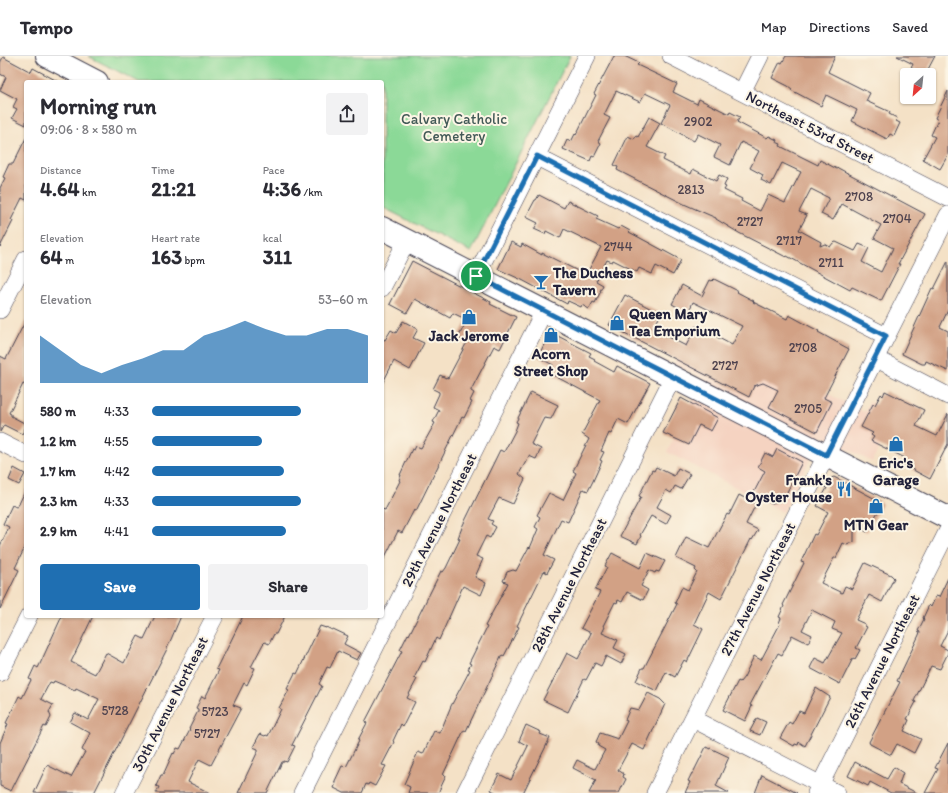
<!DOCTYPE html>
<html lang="en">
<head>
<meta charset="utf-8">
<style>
	:root { --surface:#fff; --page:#f2f2f3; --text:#2b2b33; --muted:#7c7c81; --line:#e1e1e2; --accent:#1f6fb2 }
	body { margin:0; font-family:Itim,sans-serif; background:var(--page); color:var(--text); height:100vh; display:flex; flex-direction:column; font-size:15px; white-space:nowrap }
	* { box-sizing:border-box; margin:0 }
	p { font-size:13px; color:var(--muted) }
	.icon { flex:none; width:22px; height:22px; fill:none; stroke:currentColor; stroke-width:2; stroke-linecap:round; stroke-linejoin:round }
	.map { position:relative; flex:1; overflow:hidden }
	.panel { position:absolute; left:24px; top:24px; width:360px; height:538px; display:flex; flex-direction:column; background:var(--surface); border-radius:4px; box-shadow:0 1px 3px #0004 }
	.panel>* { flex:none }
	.needle { width:26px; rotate:207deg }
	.buttons { position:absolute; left:900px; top:12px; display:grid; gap:8px }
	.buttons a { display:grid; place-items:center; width:36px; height:36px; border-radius:4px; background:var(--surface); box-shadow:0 1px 3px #0004; font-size:20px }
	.pin { position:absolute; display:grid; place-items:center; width:34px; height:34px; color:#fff; margin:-17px; border:2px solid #fff; border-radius:50%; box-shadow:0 1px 4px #0007 }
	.round { display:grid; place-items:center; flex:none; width:42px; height:42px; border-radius:4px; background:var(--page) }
	.head { display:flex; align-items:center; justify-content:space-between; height:68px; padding:0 16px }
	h1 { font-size:22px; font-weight:700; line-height:30px }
	.metrics { display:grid; grid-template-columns:repeat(3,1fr); gap:6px; height:68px; padding:4px 16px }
	.metrics div { display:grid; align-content:center }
	.metrics b { font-size:20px; font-weight:700 }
	.metrics small { font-size:11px; font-weight:400 }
	.metrics p { font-size:11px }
	.chart { height:112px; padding:8px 16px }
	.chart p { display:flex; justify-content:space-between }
	.chart svg { width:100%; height:72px; margin-top:4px; fill:var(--accent); opacity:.7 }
	.primary-button { display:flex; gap:8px; margin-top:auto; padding:8px 16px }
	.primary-button a { flex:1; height:46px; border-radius:4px; background:var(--accent); color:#fff; font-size:16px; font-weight:700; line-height:46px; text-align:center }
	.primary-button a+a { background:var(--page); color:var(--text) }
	ul { padding:0 16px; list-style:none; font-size:13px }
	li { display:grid; grid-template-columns:64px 48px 1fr; align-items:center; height:30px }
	li i { height:10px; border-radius:5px; background:var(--accent) }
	header { display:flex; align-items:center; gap:24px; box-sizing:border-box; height:56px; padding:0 20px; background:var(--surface); border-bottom:1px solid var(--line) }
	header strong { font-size:19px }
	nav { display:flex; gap:22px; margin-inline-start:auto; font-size:14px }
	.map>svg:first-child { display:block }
	.built { fill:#f5d3c1 }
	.green { fill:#8bd997; stroke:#567e69 }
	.building { fill:#d2a185; fill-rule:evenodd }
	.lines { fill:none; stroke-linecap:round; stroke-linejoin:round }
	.minor-casing { stroke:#423f50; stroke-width:18 }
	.major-casing { stroke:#423f50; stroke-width:24 }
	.minor { stroke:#fff; stroke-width:17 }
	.major { stroke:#fff; stroke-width:22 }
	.route-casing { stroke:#fff; stroke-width:8 }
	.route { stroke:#1f6fb2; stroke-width:5 }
	.labels { text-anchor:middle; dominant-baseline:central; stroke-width:4; stroke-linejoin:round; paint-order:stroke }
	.number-label { font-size:13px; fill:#4e424e }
	.park-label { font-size:15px; fill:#425957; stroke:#fcf5e5 }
	.street-label { font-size:15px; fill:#22223b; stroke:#fcf5e5 }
	.poi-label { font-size:15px; font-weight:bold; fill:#22223b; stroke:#fcf5e5 }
</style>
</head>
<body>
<header>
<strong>Tempo</strong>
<nav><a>Map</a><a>Directions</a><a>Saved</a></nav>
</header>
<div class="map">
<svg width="948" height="737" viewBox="0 0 948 737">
	<rect width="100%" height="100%" fill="#fcf5e5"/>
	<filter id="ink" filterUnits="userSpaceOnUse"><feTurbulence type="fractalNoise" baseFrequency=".025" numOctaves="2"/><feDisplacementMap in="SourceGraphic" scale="8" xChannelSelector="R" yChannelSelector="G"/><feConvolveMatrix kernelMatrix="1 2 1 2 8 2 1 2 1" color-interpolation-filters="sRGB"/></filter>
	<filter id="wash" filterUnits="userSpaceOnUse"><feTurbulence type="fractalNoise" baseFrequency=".012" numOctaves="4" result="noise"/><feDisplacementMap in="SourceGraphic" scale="16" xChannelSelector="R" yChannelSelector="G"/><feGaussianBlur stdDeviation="0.9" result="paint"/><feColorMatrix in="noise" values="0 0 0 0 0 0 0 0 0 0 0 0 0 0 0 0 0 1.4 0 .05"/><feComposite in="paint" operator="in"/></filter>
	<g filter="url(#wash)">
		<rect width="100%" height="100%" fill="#f4e1c6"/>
		<polygon class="built" points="694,269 864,356 870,346 896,359 872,406 822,380 783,456 667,396 704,323 674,308"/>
		<polygon class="green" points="88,0 570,0 471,196 382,151 382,26 139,26"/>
		<g id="blocks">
			<g class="building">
				<path d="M614 0H624L639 7 637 9 677 28 673 36 697 48 699 43 729 58 730 56 740 61 737 66 767 82 769 80 777 84 776 86 781 88 780 90 818 109 820 104 837 113 838 112 925 158 898 208H900L881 245 852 231 850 234 787 200 786 201 739 177 716 163V162L684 148 617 114 618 111 614 109 628 80 634 83 636 80 638 81 649 61 660 67 647 91 665 100 663 104 691 118 693 113 716 125 719 119 727 123 724 130 726 131 724 134 742 143 741 145 760 155 768 139 785 147 801 116 782 107 771 129 761 124 763 119 750 112 759 95 741 86 730 109 714 101 720 89 698 78 694 85 661 67 670 49 645 37 640 46 616 35 604 59 610 62 598 85 601 87 594 101 592 100 590 105 563 93 567 84 571 86 575 78 576 79 596 39 594 38ZM811 133 829 142 821 158 833 164 842 148 881 169 874 182 893 192 881 216 862 206 869 192 859 188 855 195 836 186 833 187 830 191 825 188 820 190 821 186 799 174 807 159 799 156Z"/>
				<polygon points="786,0 835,0 828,16 870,37 866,45 890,56 889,58 897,62 896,65 900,67 894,80 890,78 887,83 852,65 857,54 826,39 821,50 791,34 792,33 788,30 772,22 780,6 782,7"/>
				<polygon points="897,0 935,0 925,19 911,12 913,8"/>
				<polygon points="3,1 31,16 33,12 59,26 26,26 26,69 12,62 17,53 13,51 17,43 0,34 6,21 0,18 0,7"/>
				<polygon points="948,35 948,99 940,113 923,103 935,81 931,79 938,64 935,62"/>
				<polygon points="26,82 26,144 22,142 11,164 13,165 0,191 0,132 5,122 3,121 9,108 13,108"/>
				<polygon points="539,139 564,152 568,145 598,160 596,163 618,173 621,170 630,175 629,176 681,204 673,219 656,210 652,218 639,212 637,216 613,204 612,206 607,204 596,225 603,229 600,235 601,235 595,247 593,246 589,253 582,249 581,251 568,245 567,248 522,224 498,213 511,186 521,191 522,188 542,199 542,197 586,219 601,191 564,173 560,182 546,175 545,178 534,173 538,167 526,161 535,144 536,144"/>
				<polygon points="412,205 491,246 490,248 516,261 500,293 494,290 471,334 471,335 474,337 470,345 472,346 464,362 462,361 416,455 414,454 402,477 398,475 382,507 382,453 385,454 400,425 399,424 401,419 400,419 412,393 414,394 416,390 421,392 435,367 433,366 439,354 433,351 439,338 439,336 433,333 440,319 446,322 446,321 448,322 467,286 458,282 467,264 453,257 450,262 415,243 407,257 390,248"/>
				<polygon points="948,205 948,254 940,271 948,275 948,315 926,305 925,308 922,308 902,298 932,232 934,233"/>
				<polygon points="714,223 738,235 737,236 754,245 753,246 787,263 789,259 811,271 819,275 818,276 849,293 824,342 832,346 817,376 769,351 778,334 763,327 754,330 749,341 609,269 625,239 661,258 653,273 686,290 696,270 732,289 742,270 693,246 688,257 672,248 682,229 702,240 710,224 712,225"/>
				<polygon points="26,264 26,329 23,328 9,357 11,358 11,360 26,368 26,371 22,378 4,369 0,376 0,300 6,303"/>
				<polygon points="403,265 418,273 413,282 424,287 410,314 394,305 382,328 382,283 385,284 391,274 396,277"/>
				<polygon points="550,276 591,297 589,300 595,303 594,305 614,316 617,310 650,327 628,368 618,363 611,378 609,377 601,395 604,396 600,404 602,405 593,425 588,435 583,433 568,466 561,463 544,499 554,504 547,517 544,515 517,570 519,571 504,600 502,599 466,675 464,674 443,719 446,720 438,737 408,737 410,731 404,728 418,696 423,698 434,675 440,677 451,650 470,614 468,613 471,608 469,607 487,571 485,570 508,527 503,525 507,516 513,514 516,515 529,491 530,492 538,473 535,471 540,461 537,459 549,437 563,444 576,417 573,415 589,383 582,378 600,344 549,317 553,309 538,301"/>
				<polygon points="885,335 924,354 916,370 937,380 948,358 948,388 930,423 902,408 905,402 871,385 874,381 871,379 873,377 861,371 873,348 875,349 881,338 883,340"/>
				<polygon points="531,336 558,349 551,363 544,362 531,388 541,393 536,403 529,400 519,418 525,423 513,448 499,442 488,463 493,465 491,468 496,471 490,482 486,480 476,500 483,503 475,521 486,527 481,539 463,530 439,584 436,582 425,606 423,605 414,622 417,623 407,642 415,646 403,670 401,668 393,685 394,686 382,709 386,710 375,730 369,727 368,729 366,728 362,737 344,737 334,732 336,727 334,727 342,710 346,711 359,685 358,684 367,667 365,666 402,595 400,594 408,578 409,579 441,515 443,516 446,512 460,483 458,482 463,469 500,394 504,396 515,375 518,367 516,366"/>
				<polygon points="681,342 718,362 711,375 699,369 689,389 663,377"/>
				<polygon points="777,393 802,406 783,444 772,448 753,438 765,415 758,411 765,397 773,401"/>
				<polygon points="656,411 674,420 678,412 690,418 681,433 675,430 671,437 666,434 657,451 671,459 666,468 651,460 640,479 641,480 637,488 620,480 641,441 639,440 652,414 654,415"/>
				<polygon points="14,412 25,418 19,429 9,424"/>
				<polygon points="834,421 881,446 880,447 882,448 867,476 854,469 854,486 847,489 843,487 836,502 834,502 821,527 842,537 845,530 852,533 865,507 891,519 894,522 882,546 869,539 856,564 865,568 865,570 867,571 856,592 860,594 855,603 853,602 840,628 810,612 815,602 825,607 842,577 832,573 835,566 812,554 802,574 812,579 808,587 792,579 782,599 778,597 750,649 752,650 745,665 723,654 738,625 740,626 744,621 754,600 761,604 780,568 779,567 781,562 779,561 784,550 783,549 804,507 801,506 814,478 816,479 828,456 817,450 827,432 825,431 829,423"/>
				<polygon points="26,433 26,489 15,512 19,514 0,553 0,490 9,471 3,468 12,449 16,451 18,450"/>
				<polygon points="739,439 756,448 746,468 758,474 752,484 751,483 721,543 709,536 694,568 703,573 687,606 684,604 675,621 666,616 657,635 636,625 642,612 644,612 677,548 675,547 682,531 688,534 697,516 695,514 696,512 676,502 686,481 709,492 727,458 729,459"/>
				<polygon points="612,497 640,512 647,497 665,505 659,516 656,515 655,517 649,514 641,530 648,534 643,544 627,536 622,546 618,544 617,547 615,546 603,570 605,571 602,577 618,584 614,592 626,598 621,608 606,600 601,610 595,607 586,624 584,623 568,656 543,644 567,597 578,603 591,577 581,572 600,536 595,534 607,511 605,510"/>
				<polygon points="948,522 948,574 940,590 948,594 948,597 940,613 931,610 914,645 916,646 907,663 909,664 904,675 921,683 914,697 897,688 891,699 870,688 869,686 900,626 897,625 919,579 920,576 918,575 924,563 923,562 929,549 931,551 936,540 939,541"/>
				<polygon points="62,560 93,560 71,606 95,618 106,597 124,607 138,580 144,583 155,560 181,560 166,595 94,737 34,737 47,709 71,721 85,696 82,694 90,677 70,666 75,657 88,664 99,643 76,632 75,634 54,625 53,627 50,626 41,643 53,649 49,656 51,661 46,671 44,670 11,735 0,730 0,687 8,668 6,667 19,640 22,642 31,624 29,623 35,610 38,612 40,608"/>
				<polygon points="243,560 285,560 276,578 274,578 269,588 265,586 263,588 251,611 255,612 247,629 244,627 233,649 241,652 211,709 199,703 188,726 210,737 156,737 159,731 156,730 161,719 163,719 173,697 174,698 177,692 180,693 190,674 189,673 198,655 198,653 196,652 202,640 205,642 219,614 216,613 223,599 224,599"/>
				<polygon points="320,570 326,572 326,571 332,574 333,573 348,580 344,588 361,597 357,604 338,595 330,612 327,611 319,628 322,630 292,689 295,690 287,706 284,705 284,706 282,706 267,737 238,737 258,695 258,693 253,691 260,678 265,680 266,679 268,680 281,653 279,652 289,634 287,633 295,617 297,618"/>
				<polygon points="816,632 830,641 805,690 799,686 798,689 795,688 794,690 780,682 789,666 792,668 799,655 804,657"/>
				<polygon points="648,637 660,643 665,648 644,694 632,688 618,714 624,718 623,721 626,723 619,737 589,737 596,724 573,712 577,704 595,713 605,694 598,690 599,688 596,686 600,677 618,683 627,665 625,664 630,652 639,654"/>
				<polygon points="757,662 766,666 760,679 750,675"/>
				<polygon points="526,669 541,676 540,678 550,682 523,737 497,737 491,734 499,718 511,724 528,690 519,685"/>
				<polygon points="948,687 948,737 925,737 938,713 935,712"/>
				<polygon points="706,691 710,693 710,692 729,701 716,730 729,737 685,737 690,726 688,725 692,717 693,717"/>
				<polygon points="855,706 887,723 894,711 903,717 899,728 917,737 891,737 870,726 868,730 848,720"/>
				<polygon points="762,719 797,737 755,737"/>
			</g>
		</g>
	</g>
	<g filter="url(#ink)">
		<use href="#blocks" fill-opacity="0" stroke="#423f50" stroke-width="1"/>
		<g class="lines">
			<defs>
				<g id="minor">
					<polyline points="671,0 948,142"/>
					<polyline points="742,36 760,0"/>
					<polyline points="537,101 886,280"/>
					<polyline points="476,220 587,0"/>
					<polyline points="382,232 407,184"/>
					<polyline points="0,254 26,203"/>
					<polyline points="875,302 948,340"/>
					<polyline points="0,386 26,399"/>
					<polyline points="0,617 29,560"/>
					<polyline points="693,663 837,737"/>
					<polyline points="124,737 215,560"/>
					<polyline points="302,737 544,255"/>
					<polyline points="465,737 673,321"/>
					<polyline points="655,737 948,159"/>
					<polyline points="816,737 948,474"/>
				</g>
				<g id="major">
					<polyline points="47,0 97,26"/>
					<polyline points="382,172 948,462"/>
				</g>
			</defs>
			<use href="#minor" class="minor-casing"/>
			<use href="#major" class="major-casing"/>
			<use href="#minor" class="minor"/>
			<use href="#major" class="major"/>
		</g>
	</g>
	<g class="lines" filter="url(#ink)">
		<defs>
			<polygon id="route" points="537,100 886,280 826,399 476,220"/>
		</defs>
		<use href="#route" class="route-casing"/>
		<use href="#route" class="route"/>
	</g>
	<defs>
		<symbol id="bar-bare" viewBox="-9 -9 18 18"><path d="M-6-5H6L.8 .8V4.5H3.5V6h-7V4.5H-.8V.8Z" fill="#1f6fb2" stroke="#fcf5e5" stroke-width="2.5" paint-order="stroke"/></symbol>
		<symbol id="shop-bare" viewBox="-9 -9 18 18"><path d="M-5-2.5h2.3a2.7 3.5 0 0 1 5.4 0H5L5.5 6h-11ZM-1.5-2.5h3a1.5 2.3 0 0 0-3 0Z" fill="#1f6fb2" stroke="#fcf5e5" stroke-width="2.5" paint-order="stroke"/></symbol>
		<symbol id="restaurant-bare" viewBox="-9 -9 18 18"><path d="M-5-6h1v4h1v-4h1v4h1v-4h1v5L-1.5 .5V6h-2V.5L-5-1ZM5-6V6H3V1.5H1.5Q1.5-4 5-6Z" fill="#1f6fb2" stroke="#fcf5e5" stroke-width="2.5" paint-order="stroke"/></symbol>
	</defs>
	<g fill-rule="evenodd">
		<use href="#bar-bare" x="530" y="215" width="22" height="22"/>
		<use href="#shop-bare" x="458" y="250" width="22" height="22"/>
		<use href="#shop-bare" x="606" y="256" width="22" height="22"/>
		<use href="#shop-bare" x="540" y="268" width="22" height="22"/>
		<use href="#shop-bare" x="885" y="377" width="22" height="22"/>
		<use href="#restaurant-bare" x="833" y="422" width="22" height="22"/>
		<use href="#shop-bare" x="865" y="439" width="22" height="22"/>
	</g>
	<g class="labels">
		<g class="number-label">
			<text x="698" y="65">2902</text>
			<text x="691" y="133">2813</text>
			<text x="859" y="140">2708</text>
			<text x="897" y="162">2704</text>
			<text x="750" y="165">2727</text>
			<text x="789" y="184">2717</text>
			<text x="618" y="190">2744</text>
			<text x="831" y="206">2711</text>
			<text x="803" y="291">2708</text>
			<text x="725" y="309">2727</text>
			<text x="808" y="352">2705</text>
			<text x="115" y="654">5728</text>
			<text x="215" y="655">5723</text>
			<text x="207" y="677">5727</text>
		</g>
		<g class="park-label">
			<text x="454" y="63">Calvary Catholic<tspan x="454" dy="17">Cemetery</tspan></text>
		</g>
		<g class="street-label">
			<text transform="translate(810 71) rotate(27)">Northeast 53rd Street</text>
			<text transform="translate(439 464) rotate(-63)">29th Avenue Northeast</text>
			<text transform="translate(569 529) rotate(-63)">28th Avenue Northeast</text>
			<text transform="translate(758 533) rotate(-63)">27th Avenue Northeast</text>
			<text transform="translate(882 605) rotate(-63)">26th Avenue Northeast</text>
			<text transform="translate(170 648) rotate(-63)">30th Avenue Northeast</text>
		</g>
		<g class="poi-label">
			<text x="553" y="217" text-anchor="start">The Duchess<tspan x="553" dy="17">Tavern</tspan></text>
			<text x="629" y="258" text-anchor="start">Queen Mary<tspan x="629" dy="17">Tea Emporium</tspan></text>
			<text x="469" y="280">Jack Jerome</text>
			<text x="551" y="298">Acorn<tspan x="551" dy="17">Street Shop</tspan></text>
			<text x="896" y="407">Eric's<tspan x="896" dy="17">Garage</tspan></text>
			<text x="832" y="424" text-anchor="end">Frank's<tspan x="832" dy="17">Oyster House</tspan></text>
			<text x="876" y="469">MTN Gear</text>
		</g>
	</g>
</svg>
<div class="buttons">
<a><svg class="needle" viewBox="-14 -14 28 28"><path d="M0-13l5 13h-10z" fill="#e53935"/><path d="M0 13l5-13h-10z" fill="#7c7c81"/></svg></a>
</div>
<div class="pin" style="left:476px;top:220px;background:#1e9e55"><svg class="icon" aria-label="arrive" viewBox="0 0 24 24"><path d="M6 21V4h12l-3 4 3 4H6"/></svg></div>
<section class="panel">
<div class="head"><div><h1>Morning run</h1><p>09:06 · 8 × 580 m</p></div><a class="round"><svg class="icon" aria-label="share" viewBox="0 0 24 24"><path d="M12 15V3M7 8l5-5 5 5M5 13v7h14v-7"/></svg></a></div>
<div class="metrics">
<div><p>Distance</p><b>4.64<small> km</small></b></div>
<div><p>Time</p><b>21:21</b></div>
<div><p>Pace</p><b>4:36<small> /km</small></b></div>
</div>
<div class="metrics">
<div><p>Elevation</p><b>64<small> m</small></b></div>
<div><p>Heart rate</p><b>163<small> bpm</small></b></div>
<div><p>kcal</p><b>311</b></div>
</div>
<div class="chart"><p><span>Elevation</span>53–60 m</p>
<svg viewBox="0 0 160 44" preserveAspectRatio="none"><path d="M0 44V15L10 24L20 33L30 38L40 33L50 29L60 24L70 24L80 15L90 11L100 6L110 11L120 15L130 15L140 11L150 11L160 15V44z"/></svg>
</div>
<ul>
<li><b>580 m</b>4:33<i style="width:69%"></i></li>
<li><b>1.2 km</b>4:55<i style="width:51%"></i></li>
<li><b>1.7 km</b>4:42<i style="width:61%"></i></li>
<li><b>2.3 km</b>4:33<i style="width:69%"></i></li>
<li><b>2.9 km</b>4:41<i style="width:62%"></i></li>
</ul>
<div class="primary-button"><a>Save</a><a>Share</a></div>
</section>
</div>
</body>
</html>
